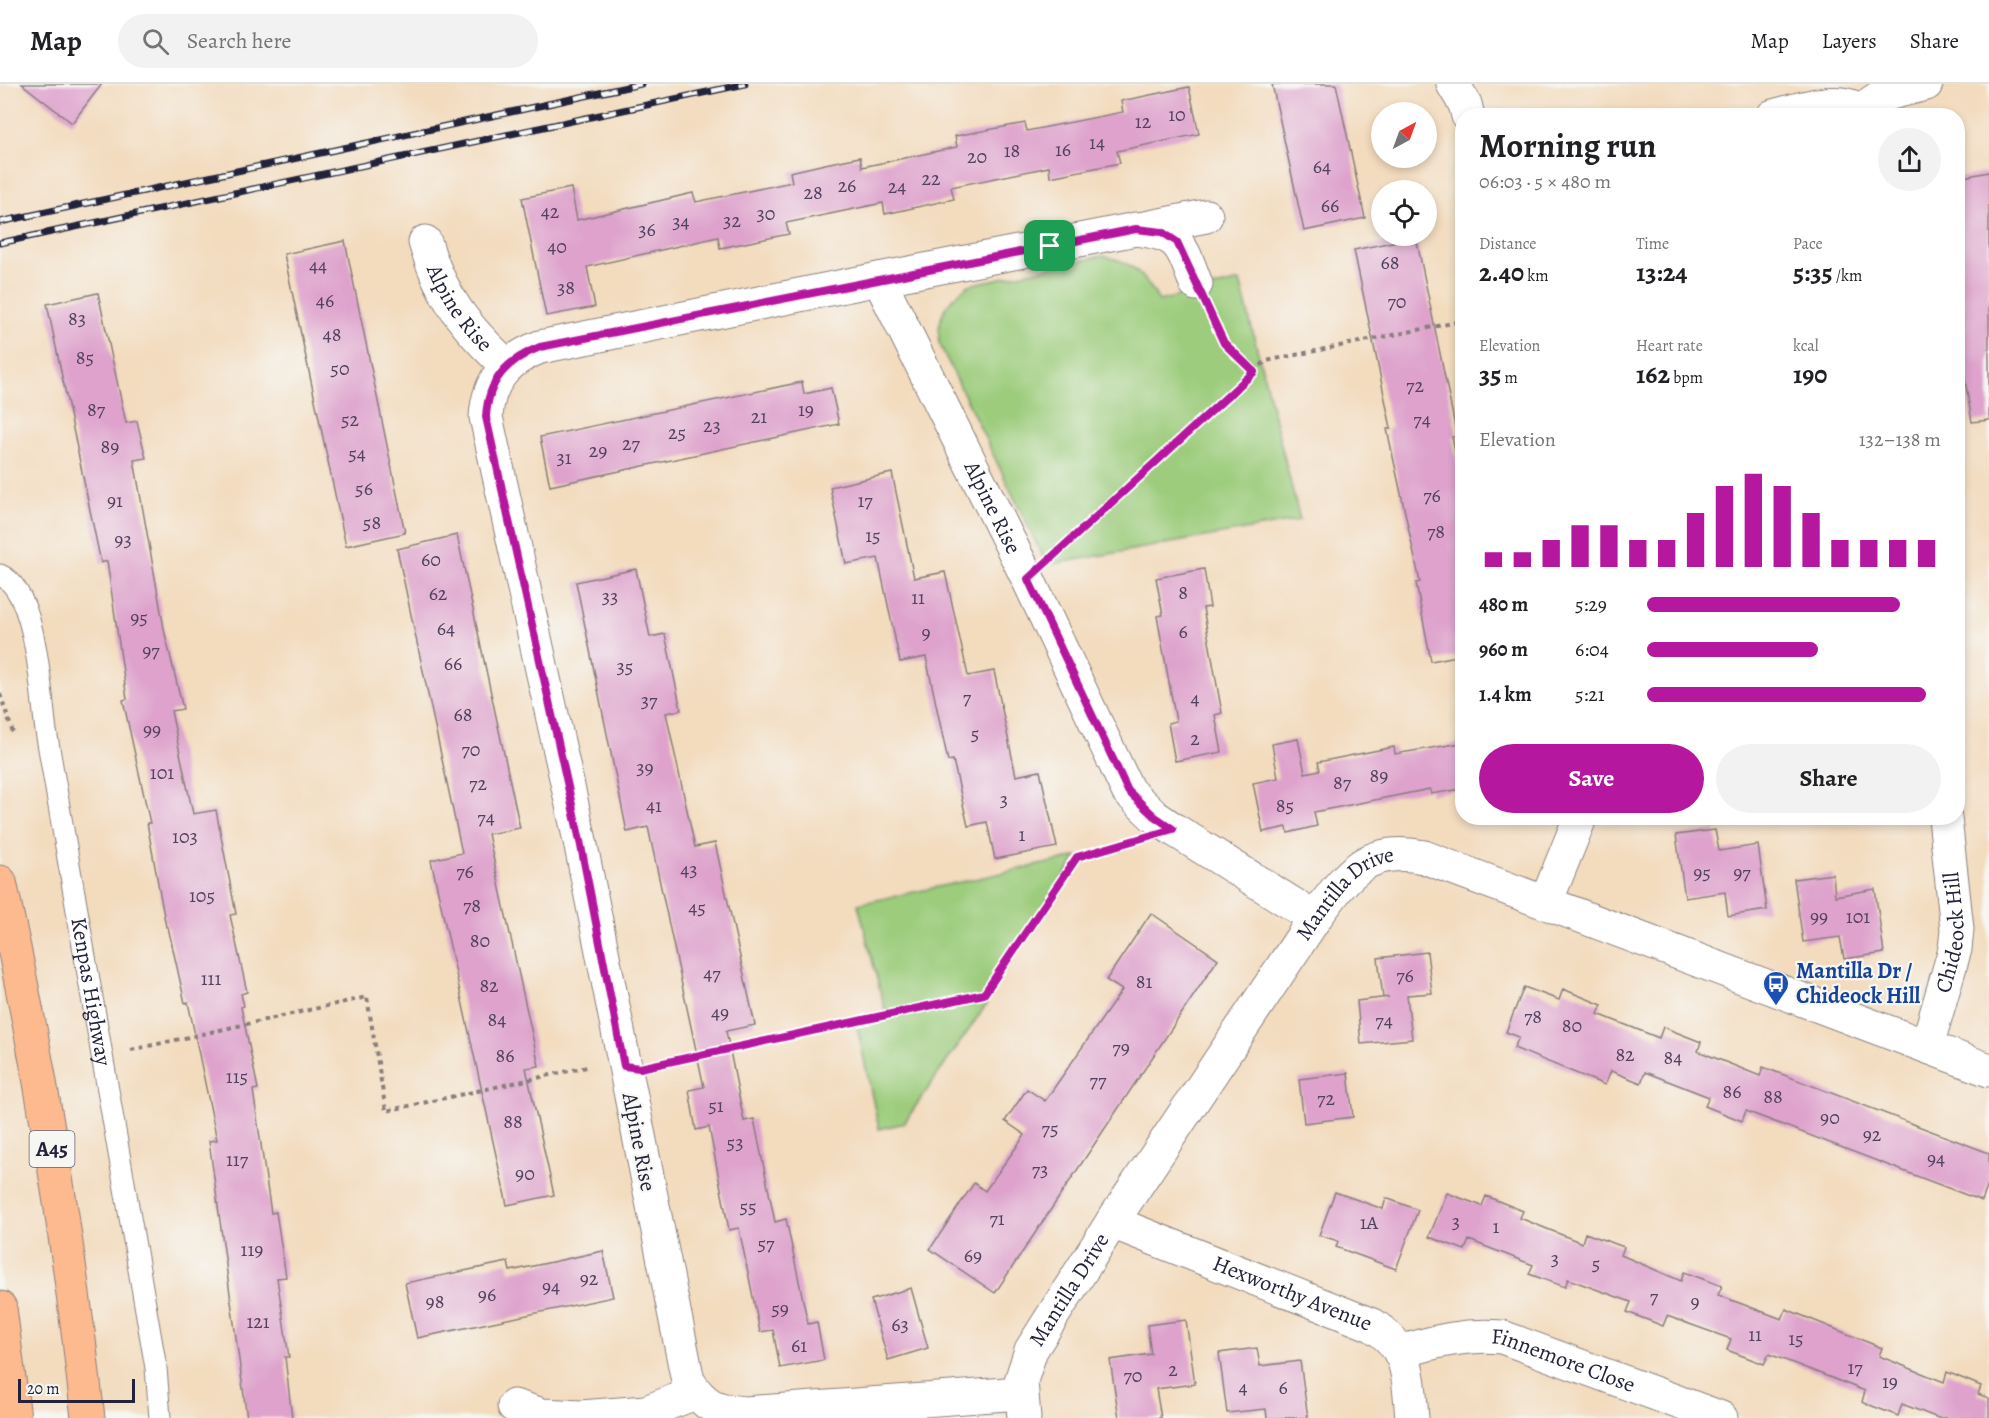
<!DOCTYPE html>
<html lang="en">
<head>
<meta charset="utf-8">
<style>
	:root { --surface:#fff; --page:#f2f2f2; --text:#202124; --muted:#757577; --line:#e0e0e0; --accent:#b5179e }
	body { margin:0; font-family:Alegreya,serif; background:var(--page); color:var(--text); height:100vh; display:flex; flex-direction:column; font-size:22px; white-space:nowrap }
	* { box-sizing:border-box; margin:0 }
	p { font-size:20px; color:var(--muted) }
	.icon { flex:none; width:33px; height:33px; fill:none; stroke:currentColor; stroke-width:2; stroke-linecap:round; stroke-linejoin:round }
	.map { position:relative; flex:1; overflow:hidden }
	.sheet { position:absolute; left:1455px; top:24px; width:510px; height:717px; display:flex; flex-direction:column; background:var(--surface); border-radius:24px; box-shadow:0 3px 9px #0003 }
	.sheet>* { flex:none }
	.needle { width:39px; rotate:41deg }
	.controls { position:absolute; left:1371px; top:18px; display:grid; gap:12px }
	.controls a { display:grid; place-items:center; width:66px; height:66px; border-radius:50%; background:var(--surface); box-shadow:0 3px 9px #0003; font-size:30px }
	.scale { position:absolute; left:18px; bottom:15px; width:117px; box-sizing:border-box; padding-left:6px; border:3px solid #22223b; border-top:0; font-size:16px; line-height:21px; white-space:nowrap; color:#22223b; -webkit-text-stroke:4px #f6f6f2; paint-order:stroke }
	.pin { position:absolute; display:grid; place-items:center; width:51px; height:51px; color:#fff; margin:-26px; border-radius:12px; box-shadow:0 3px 9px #0006 }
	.round { display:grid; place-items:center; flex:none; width:63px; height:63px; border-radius:32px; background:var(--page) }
	.overview { display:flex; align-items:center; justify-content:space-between; height:102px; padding:0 24px }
	h1 { font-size:33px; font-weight:700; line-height:45px }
	.metrics { display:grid; grid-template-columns:repeat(3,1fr); gap:9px; height:102px; padding:6px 24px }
	.metrics div { display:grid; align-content:center }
	.metrics b { font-size:26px; font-weight:700 }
	.metrics small { font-size:16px; font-weight:400 }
	.metrics p { font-size:16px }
	.chart { height:168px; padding:12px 24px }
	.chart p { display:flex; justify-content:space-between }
	.chart svg { width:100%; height:108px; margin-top:6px; stroke:var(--accent); stroke-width:6 }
	.action { display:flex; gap:12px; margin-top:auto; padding:12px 24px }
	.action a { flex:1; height:69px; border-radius:36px; background:var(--accent); color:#fff; font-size:24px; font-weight:700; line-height:69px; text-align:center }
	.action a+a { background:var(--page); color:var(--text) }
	ul { padding:0 24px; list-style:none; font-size:20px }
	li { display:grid; grid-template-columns:96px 72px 1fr; align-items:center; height:45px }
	li i { height:15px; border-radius:8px; background:var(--accent) }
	header { display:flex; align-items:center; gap:36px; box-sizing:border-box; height:84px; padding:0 30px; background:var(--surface); border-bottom:2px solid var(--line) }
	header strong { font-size:28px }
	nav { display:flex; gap:33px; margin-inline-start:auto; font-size:21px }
	.search { width:420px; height:54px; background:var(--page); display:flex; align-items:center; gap:15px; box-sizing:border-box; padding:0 21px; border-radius:33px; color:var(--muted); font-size:22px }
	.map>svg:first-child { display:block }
	.green { fill:#9ccc7b; stroke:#5f775b; stroke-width:1.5 }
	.building { fill:#dea2cc }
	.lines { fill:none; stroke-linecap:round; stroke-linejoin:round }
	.service-casing { stroke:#8a7e7c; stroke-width:23 }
	.minor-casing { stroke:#8a7e7c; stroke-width:35 }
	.trunk-casing { stroke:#8a7e7c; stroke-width:35 }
	.path { stroke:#8a7e7c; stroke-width:4; stroke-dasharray:4.5 4.5; stroke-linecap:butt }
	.service { stroke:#fff; stroke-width:21 }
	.minor { stroke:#fff; stroke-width:33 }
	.trunk { stroke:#fcba8e; stroke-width:33 }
	.rail-casing { stroke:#22223b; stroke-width:7 }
	.rail { stroke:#f6f6f2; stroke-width:4.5; stroke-dasharray:14; stroke-linecap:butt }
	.route-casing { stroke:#fff; stroke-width:12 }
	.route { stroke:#b5179e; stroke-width:8 }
	.labels { text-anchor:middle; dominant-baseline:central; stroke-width:4.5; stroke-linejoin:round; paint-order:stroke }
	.number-label { font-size:20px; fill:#51425f }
	.shield { fill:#f6f6f2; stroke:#626272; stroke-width:1.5 }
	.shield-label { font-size:21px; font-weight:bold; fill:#22223b }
	.street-label { font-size:22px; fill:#22223b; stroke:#f6f6f2 }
	.transit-label { font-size:22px; font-weight:bold; fill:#164399; stroke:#f6f6f2; text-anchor:start }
</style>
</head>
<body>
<header>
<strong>Map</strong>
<div class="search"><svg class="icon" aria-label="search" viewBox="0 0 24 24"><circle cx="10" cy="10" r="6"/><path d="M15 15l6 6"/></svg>Search here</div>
<nav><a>Map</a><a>Layers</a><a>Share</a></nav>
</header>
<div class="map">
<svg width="1989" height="1334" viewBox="0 0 1989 1334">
	<rect width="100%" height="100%" fill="#f6f6f2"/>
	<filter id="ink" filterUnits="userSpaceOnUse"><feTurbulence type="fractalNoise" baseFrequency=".0167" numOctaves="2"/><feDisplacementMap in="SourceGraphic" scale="12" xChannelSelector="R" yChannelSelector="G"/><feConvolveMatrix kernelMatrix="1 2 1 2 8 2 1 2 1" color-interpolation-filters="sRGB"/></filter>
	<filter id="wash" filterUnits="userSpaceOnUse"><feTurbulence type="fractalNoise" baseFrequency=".008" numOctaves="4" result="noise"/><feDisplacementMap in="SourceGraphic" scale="24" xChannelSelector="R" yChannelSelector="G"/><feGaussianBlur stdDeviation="1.35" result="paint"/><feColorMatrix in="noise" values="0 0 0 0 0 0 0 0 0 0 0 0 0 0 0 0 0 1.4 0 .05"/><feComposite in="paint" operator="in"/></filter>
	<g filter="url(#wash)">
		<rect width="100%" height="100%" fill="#f3dbbe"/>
		<g class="green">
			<path d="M1102 172C1132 176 1145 192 1159 217L1240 197 1300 436 1053 480 1043 473 939 259C937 231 946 217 969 201Z"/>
			<polygon points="1077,773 984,910 986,921 904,1039 879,1045 856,938 886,930 858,820"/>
		</g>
		<g id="blocks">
			<g class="building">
				<polygon points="22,0 102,0 72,39"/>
				<polygon points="1272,0 1336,0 1365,134 1304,147"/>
				<polygon points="1189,3 1199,50 1117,67 1120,79 1050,93 1049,83 951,103 954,115 885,130 883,119 786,139 789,150 720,164 718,153 587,183 595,223 546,232 522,114 571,104 577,136 693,109 696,118 792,98 790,88 825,80 860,73 862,83 957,63 955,52 1025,39 1027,47 1123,28 1121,17"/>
				<polygon points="1989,88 1989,336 1972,338 1958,253 1958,242 1963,241 1958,208 1958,94"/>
				<polygon points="1416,153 1457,352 1452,353 1462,400 1462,571 1431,577 1416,499 1420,498 1387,345 1391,344 1354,166"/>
				<polygon points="345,157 405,449 346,462 284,170"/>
				<polygon points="98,209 126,339 137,337 146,374 134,376 165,550 183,625 171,627 193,730 216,726 236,830 230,831 247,908 241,910 244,922 241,923 258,1005 253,1006 271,1129 276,1128 286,1193 277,1194 289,1273 285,1273 292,1334 247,1334 209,1057 217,1056 188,918 185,919 168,843 166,843 147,739 150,739 123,616 127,615 107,477 101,479 47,220"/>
				<polygon points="802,298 804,310 831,304 839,340 550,402 540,353"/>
				<polygon points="892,389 914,494 945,488 968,592 994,587 1016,692 1040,687 1057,763 995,775 987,738 968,742 953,676 948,677 926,573 900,578 878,474 846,480 830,403"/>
				<polygon points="457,451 520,744 488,750 539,982 526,984 554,1111 507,1121 431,776 462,769 397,465"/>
				<polygon points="636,485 650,553 665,550 681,626 666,629 695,763 715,759 755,941 726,947 744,1037 754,1035 775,1138 786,1135 808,1240 817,1238 824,1276 780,1284 773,1246 760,1248 739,1144 729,1146 709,1043 696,1046 689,1006 704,1003 648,743 627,748 576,498"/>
				<polygon points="1204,485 1210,523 1203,524 1222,629 1215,631 1222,668 1175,677 1168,639 1176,637 1157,532 1163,531 1156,494"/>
				<polygon points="1298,655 1305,689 1320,686 1318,678 1394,663 1395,670 1462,659 1462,705 1431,710 1430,705 1314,728 1317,742 1288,749 1287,743 1263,748 1253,699 1278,694 1272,660"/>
				<polygon points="1715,746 1719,767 1758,761 1767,826 1728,832 1725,808 1685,814 1676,751"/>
				<polygon points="1833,790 1835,812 1875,805 1884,869 1844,875 1840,853 1803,858 1794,795"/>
				<polygon points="1151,829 1218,875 995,1209 930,1165 974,1099 985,1107 1025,1051 1005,1037 1027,1005 1045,1017 1122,906 1106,896"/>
				<polygon points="1427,868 1432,909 1407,911 1412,955 1361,960 1357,917 1389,913 1383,914 1378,874"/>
				<polygon points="1524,903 1559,916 1563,905 1602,921 1598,930 1659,954 1663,943 1701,958 1698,967 1760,992 1763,983 1989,1069 1989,1098 1982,1117 1746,1027 1742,1037 1705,1022 1709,1013 1645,988 1641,999 1611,987 1605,1001 1514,964 1519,953 1506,948"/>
				<polygon points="1348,989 1353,1033 1304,1039 1299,995"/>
				<polygon points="1335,1108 1383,1125 1386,1114 1418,1126 1396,1185 1336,1163 1338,1157 1319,1151"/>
				<polygon points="1447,1109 1482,1122 1486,1112 1523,1127 1520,1134 1582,1159 1585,1149 1624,1163 1621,1171 1681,1197 1684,1188 1722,1202 1718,1211 1782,1235 1786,1225 1882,1264 1879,1272 1944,1298 1947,1288 1981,1302 1978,1310 1989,1314 1989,1334 1938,1334 1902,1320 1898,1332 1862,1318 1865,1307 1811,1286 1769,1270 1764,1280 1727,1266 1731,1255 1667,1232 1663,1242 1627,1228 1631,1218 1568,1195 1565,1203 1529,1190 1533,1181 1469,1156 1465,1166 1429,1153"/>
				<polygon points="603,1167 613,1213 417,1254 405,1199 508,1178 510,1187"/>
				<polygon points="911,1204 928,1264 888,1276 871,1216"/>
				<polygon points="1186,1236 1195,1300 1156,1305 1161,1334 1119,1334 1110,1276 1151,1270 1147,1241"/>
				<polygon points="1257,1264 1260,1282 1300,1277 1308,1334 1267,1334 1266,1325 1227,1329 1219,1269"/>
			</g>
		</g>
	</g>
	<g filter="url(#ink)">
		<use href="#blocks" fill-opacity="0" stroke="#8a7e7c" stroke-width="1.5"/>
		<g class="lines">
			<defs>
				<g id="service">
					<path id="s1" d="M0 491C37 506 41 611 46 647L156 1284 160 1334"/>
				</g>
				<g id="minor">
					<polyline points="1453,0 1465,20 1468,32"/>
					<polyline points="1861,26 1883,11 1926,0"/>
					<path d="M1773 32C1799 26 1845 7 1865 32"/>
					<polyline points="1140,145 1206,132"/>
					<path id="s2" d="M425 158C441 212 465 243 506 281"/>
					<path d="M879 195 1136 145C1181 150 1181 161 1196 200"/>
					<polyline points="1546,818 1580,734"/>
					<path id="s3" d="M1927 962 1955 865 1957 845 1945 734"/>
					<path id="s4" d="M1112 1138 1372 1241C1411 1264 1408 1293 1412 1334"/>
					<path id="s5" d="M1401 1268C1435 1257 1466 1250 1502 1253L1721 1334"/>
					<path id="s6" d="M1020 1309 745 1329C716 1327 704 1322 688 1297L580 757 486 333C488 296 507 276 540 263L879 195 1028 495 1128 707 1154 732 1173 745 1315 834"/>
					<polyline points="514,1322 542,1331 581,1333 646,1328 695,1309"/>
					<path id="s7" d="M1024 1334 1021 1297 1031 1266 1112 1138 1315 834C1346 792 1365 761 1424 773L1989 986"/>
				</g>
				<g id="trunk">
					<path d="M0 798C39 975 69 1154 88 1334"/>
					<polyline points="0,1224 14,1334"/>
				</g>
			</defs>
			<use href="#service" class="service-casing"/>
			<use href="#minor" class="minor-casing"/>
			<use href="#trunk" class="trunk-casing"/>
			<g class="path">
				<polyline points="1210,231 1224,259 1254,288"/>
				<polyline points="1055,470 1266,277 1462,237"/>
				<polyline points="0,610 13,649"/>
				<polyline points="131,966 367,913 386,1027 587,983"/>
				<polyline points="662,979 984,910 1077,773 1128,758"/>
			</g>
			<use href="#service" class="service"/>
			<use href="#minor" class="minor"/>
			<use href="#trunk" class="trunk"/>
			<defs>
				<g id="rail">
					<polyline points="0,138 641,0"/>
					<polyline points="0,159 745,0"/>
				</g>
			</defs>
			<use href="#rail" class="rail-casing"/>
			<use href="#rail" class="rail"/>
		</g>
	</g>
	<g class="lines" filter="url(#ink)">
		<defs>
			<path id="route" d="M1136 145 1162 148 1177 158 1224 259 1254 288 1028 495 1128 707 1154 732 1173 745 1077 773 984 910 640 984 624 982 580 757 486 333C488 296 507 276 540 263Z"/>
		</defs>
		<use href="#route" class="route-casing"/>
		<use href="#route" class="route"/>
	</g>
	<defs>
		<symbol id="bus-pin" viewBox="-11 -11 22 30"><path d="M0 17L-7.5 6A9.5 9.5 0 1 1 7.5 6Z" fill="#1a4fb4" stroke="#f6f6f2"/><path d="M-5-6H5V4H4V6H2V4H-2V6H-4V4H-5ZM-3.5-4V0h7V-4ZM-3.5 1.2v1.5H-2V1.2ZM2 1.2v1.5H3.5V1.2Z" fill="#fff"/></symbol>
	</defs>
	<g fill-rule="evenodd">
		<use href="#bus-pin" x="1761" y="885" width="30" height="40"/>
	</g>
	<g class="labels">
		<g class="number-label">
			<text x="1177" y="30">10</text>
			<text x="1143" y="37">12</text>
			<text x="1097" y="58">14</text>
			<text x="1063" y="65">16</text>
			<text x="1012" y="66">18</text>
			<text x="977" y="72">20</text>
			<text x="1322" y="82">64</text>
			<text x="931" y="94">22</text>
			<text x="847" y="101">26</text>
			<text x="897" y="102">24</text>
			<text x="813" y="108">28</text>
			<text x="1330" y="121">66</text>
			<text x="550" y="127">42</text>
			<text x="766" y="129">30</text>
			<text x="732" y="136">32</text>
			<text x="681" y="137">34</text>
			<text x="647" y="145">36</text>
			<text x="557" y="162">40</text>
			<text x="1390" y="178">68</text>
			<text x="318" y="181">44</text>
			<text x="566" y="203">38</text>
			<text x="325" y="216">46</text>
			<text x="1397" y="217">70</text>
			<text x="77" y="234">83</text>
			<text x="332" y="250">48</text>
			<text x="85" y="273">85</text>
			<text x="340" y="284">50</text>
			<text x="1415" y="301">72</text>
			<text x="96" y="325">87</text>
			<text x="806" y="325">19</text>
			<text x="759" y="332">21</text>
			<text x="350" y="335">52</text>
			<text x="1422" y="335">74</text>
			<text x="712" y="341">23</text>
			<text x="677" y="348">25</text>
			<text x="631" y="359">27</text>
			<text x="110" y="362">89</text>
			<text x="598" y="366">29</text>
			<text x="357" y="369">54</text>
			<text x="564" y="373">31</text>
			<text x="364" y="404">56</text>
			<text x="1432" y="411">76</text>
			<text x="115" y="416">91</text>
			<text x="865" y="416">17</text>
			<text x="372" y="438">58</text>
			<text x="1436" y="447">78</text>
			<text x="873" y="451">15</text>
			<text x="123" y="455">93</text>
			<text x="431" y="475">60</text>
			<text x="1183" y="508">8</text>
			<text x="438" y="509">62</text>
			<text x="610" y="512">33</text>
			<text x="918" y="513">11</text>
			<text x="139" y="533">95</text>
			<text x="446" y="544">64</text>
			<text x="1183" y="547">6</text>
			<text x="926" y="548">9</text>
			<text x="151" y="566">97</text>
			<text x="453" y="579">66</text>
			<text x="625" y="582">35</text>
			<text x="967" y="613">7</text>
			<text x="1195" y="614">4</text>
			<text x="649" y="616">37</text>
			<text x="463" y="630">68</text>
			<text x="152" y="645">99</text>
			<text x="975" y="649">5</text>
			<text x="1195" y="654">2</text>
			<text x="471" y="665">70</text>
			<text x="645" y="683">39</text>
			<text x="162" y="688">101</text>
			<text x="1379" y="691">89</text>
			<text x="1342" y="698">87</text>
			<text x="478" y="699">72</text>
			<text x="1004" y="715">3</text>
			<text x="654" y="721">41</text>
			<text x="1285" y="721">85</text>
			<text x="486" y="733">74</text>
			<text x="1022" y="750">1</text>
			<text x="185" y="752">103</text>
			<text x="689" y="785">43</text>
			<text x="465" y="787">76</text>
			<text x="1702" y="788">95</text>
			<text x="1742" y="788">97</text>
			<text x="202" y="811">105</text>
			<text x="472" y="821">78</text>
			<text x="697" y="823">45</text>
			<text x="1819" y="832">99</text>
			<text x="1858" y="832">101</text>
			<text x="480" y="856">80</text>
			<text x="712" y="889">47</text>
			<text x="1405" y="891">76</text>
			<text x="211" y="894">111</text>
			<text x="1144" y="897">81</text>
			<text x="489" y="901">82</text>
			<text x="720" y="928">49</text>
			<text x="1533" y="932">78</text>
			<text x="497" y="935">84</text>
			<text x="1384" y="936">74</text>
			<text x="1572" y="941">80</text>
			<text x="1121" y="963">79</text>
			<text x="1625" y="970">82</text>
			<text x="505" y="971">86</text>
			<text x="1673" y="973">84</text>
			<text x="237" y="992">115</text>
			<text x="1098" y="996">77</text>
			<text x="1732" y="1007">86</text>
			<text x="1773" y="1012">88</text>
			<text x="1326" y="1014">72</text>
			<text x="716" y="1021">51</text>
			<text x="1830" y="1033">90</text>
			<text x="513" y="1037">88</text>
			<text x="1050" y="1044">75</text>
			<text x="1872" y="1050">92</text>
			<text x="735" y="1058">53</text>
			<text x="1936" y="1074">94</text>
			<text x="237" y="1075">117</text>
			<text x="1040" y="1085">73</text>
			<text x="525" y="1089">90</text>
			<text x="748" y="1122">55</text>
			<text x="997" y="1134">71</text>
			<text x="1456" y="1137">3</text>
			<text x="1369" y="1138">1A</text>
			<text x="1496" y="1142">1</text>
			<text x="766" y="1159">57</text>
			<text x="252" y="1165">119</text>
			<text x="973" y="1171">69</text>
			<text x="1555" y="1174">3</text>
			<text x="1596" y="1179">5</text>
			<text x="589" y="1194">92</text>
			<text x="551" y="1202">94</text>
			<text x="487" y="1210">96</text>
			<text x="1654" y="1212">7</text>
			<text x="435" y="1217">98</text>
			<text x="1695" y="1217">9</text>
			<text x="780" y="1224">59</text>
			<text x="258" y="1237">121</text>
			<text x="900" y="1240">63</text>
			<text x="1755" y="1250">11</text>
			<text x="1796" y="1254">15</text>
			<text x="799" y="1261">61</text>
			<text x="1855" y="1283">17</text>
			<text x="1173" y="1285">2</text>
			<text x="1133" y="1291">70</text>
			<text x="1890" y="1297">19</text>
			<text x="1243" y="1303">4</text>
			<text x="1283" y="1303">6</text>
		</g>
		<rect class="shield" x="29.5" y="1047" width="45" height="36" rx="4.5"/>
		<g class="shield-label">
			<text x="52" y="1065">A45</text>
		</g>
		<g class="street-label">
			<text stroke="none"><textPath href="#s2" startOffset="75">Alpine Rise</textPath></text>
			<text stroke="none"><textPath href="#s6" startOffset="2025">Alpine Rise</textPath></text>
			<text stroke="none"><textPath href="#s7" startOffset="627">Mantilla Drive</textPath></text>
			<text stroke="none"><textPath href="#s3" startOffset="117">Chideock Hill</textPath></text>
			<text stroke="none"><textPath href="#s1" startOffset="432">Kenpas Highway</textPath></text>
			<text transform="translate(639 1058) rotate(79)">Alpine Rise</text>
			<text stroke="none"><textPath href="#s7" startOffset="141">Mantilla Drive</textPath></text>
			<text stroke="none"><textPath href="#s4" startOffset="194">Hexworthy Avenue</textPath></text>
			<text stroke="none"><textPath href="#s5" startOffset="168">Finnemore Close</textPath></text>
		</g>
		<g class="transit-label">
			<text x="1796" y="887">Mantilla Dr /<tspan x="1796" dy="25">Chideock Hill</tspan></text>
		</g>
	</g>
</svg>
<div class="controls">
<a><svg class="needle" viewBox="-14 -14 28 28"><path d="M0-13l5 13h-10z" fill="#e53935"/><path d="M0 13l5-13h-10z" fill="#757577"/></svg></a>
<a><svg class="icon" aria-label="locate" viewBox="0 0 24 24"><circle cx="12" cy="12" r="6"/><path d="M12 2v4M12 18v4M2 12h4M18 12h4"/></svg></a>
</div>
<div class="scale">20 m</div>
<div class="pin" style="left:1050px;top:162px;background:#1e9e55"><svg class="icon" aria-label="arrive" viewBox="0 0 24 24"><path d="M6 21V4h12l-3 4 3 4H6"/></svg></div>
<section class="sheet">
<div class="overview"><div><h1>Morning run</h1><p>06:03 · 5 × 480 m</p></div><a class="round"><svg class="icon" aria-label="share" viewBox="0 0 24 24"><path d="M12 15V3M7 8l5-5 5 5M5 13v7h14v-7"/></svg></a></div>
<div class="metrics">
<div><p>Distance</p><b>2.40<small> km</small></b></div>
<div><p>Time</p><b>13:24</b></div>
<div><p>Pace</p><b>5:35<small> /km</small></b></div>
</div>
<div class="metrics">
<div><p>Elevation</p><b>35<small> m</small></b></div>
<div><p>Heart rate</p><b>162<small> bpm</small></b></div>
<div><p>kcal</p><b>190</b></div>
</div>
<div class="chart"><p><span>Elevation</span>132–138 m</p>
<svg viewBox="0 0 160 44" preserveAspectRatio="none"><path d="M5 44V38M15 44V38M25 44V33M35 44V27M45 44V27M55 44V33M65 44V33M75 44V22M85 44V11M95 44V6M105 44V11M115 44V22M125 44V33M135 44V33M145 44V33M155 44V33"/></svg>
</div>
<ul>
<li><b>480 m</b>5:29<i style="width:86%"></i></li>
<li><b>960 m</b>6:04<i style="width:58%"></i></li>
<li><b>1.4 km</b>5:21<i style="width:95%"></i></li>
</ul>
<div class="action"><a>Save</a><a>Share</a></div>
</section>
</div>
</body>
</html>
